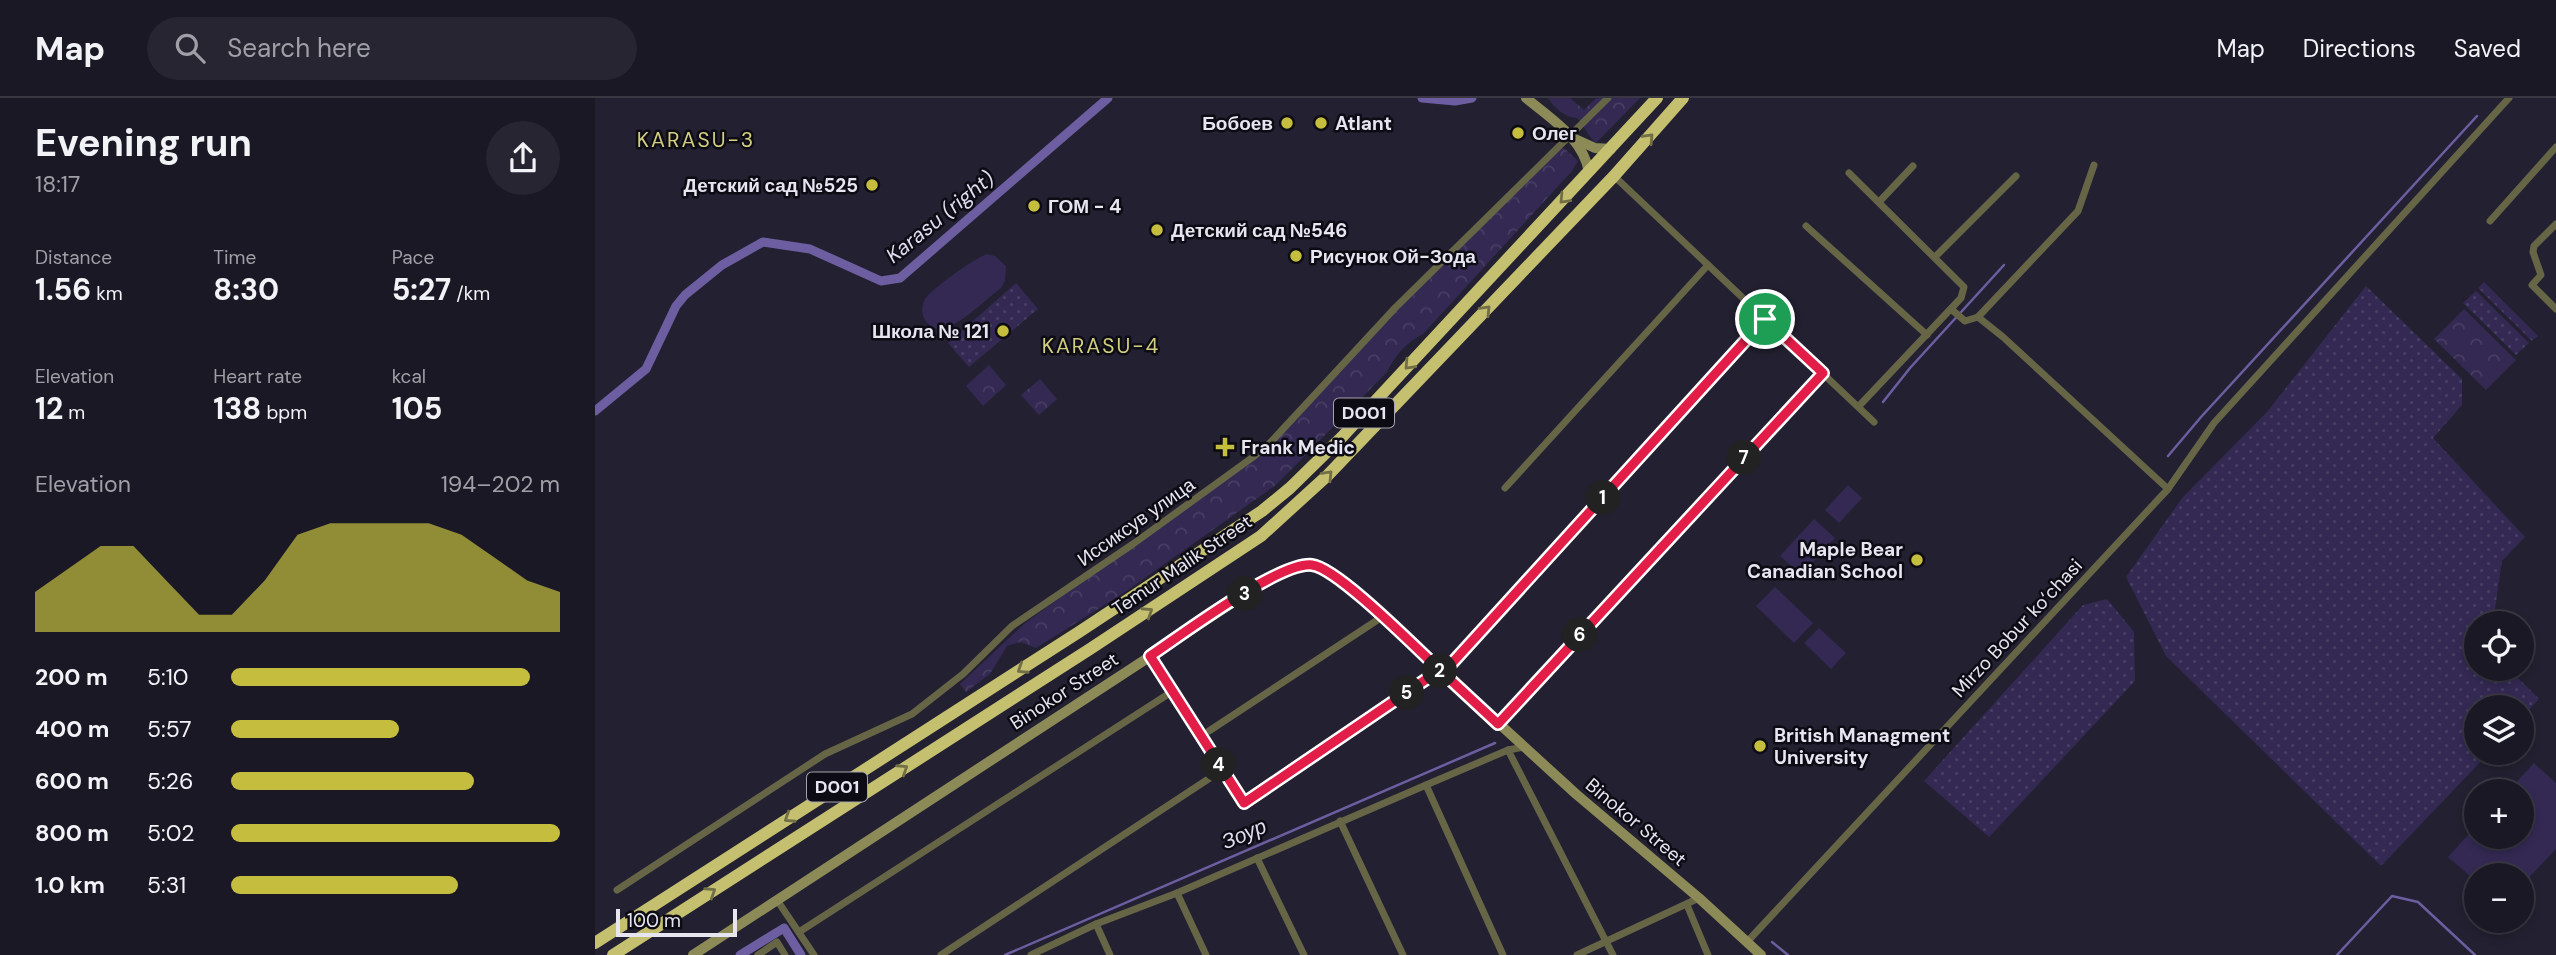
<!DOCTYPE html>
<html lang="en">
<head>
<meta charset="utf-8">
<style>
	:root { --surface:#1a1825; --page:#272532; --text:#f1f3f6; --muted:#9fa0a7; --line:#383742; --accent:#c4bd3e }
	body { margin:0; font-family:"DM Sans",sans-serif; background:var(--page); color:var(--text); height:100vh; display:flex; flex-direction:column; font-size:26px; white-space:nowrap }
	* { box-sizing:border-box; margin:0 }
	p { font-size:23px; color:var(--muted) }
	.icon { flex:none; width:38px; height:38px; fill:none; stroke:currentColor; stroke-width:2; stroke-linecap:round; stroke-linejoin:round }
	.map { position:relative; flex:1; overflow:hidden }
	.drawer { display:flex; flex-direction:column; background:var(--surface); width:595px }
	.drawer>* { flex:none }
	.buttons { position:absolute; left:1869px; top:513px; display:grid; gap:14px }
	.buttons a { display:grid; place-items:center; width:70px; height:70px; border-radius:50%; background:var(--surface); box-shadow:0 4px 10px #0003,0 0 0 2px var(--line); font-size:35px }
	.scale { position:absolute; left:21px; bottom:18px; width:121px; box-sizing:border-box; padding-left:7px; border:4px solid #e6e5f0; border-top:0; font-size:19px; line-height:24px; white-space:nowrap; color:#e6e5f0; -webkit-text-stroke:5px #0d0b13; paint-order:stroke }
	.pin { position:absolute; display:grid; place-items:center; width:60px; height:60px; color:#fff; margin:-30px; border:4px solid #fff; border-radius:50%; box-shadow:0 2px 7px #0007 }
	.km { position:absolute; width:35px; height:35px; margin:-18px; border-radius:50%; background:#222; color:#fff; font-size:19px; line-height:35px; text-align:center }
	.round { display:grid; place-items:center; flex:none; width:74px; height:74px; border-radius:37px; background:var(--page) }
	.summary { display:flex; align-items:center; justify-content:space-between; height:119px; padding:0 35px }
	h1 { font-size:38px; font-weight:700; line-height:52px }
	.stats { display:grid; grid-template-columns:repeat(3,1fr); gap:10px; height:119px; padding:7px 35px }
	.stats div { display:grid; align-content:center }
	.stats b { font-size:30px; font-weight:700 }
	.stats small { font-size:19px; font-weight:400 }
	.stats p { font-size:19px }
	.chart { height:196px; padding:14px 35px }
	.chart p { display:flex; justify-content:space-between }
	.chart svg { width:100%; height:126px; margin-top:7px; fill:var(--accent); opacity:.7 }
	ul { padding:0 35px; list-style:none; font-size:23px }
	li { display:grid; grid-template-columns:112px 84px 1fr; align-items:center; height:52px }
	li i { height:18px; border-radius:9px; background:var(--accent) }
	header { display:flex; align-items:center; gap:42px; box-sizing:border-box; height:98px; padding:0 35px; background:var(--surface); border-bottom:2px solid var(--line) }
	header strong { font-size:33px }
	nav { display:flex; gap:38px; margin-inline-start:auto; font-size:24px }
	.search { width:490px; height:63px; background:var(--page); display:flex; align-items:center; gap:18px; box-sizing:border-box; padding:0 24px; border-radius:38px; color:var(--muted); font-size:26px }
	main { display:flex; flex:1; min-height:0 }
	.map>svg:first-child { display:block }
	.grass { fill:url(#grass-dots) }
	.forest { fill:url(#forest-crowns) }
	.park { fill:#332953 }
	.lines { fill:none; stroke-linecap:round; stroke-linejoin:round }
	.stream { stroke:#6c5ea0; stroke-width:2.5 }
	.canal { stroke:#6c5ea0; stroke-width:9 }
	.street { stroke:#666546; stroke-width:7 }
	.secondary { stroke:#8c8a57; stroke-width:10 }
	.highway { stroke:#c4c06f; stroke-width:12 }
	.oneway { stroke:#726f46 }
	.route-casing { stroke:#fff; stroke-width:14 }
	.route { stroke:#e11d48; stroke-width:9 }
	.poi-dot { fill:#c4bd3e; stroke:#0d0b13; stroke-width:2.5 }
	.labels { text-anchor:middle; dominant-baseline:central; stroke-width:5; stroke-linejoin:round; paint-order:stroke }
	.shield { fill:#0d0b13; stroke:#a5a4ae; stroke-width:2 }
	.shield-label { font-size:18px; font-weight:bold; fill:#e6e5f0 }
	.poi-label { font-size:19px; font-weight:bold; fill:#e6e5f0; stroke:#0d0b13; text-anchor:start }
	.street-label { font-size:19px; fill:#e6e5f0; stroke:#0d0b13 }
	.neighbourhood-label { font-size:21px; letter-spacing:2px; fill:#d1ce7f; stroke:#0d0b13 }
	.water-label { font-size:21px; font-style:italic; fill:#dfdcf0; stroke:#0d0b13 }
</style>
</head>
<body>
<header>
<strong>Map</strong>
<div class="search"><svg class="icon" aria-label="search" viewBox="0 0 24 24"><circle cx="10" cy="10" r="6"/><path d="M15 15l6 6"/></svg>Search here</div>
<nav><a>Map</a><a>Directions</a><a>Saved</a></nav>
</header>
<main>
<section class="drawer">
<div class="summary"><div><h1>Evening run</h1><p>18:17</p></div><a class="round"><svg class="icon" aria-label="share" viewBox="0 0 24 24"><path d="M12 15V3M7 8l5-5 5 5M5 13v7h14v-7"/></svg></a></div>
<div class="stats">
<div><p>Distance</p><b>1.56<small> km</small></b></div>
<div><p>Time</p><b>8:30</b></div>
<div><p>Pace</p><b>5:27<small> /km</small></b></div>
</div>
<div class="stats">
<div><p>Elevation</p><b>12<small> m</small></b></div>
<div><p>Heart rate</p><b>138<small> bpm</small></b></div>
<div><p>kcal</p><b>105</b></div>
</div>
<div class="chart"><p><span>Elevation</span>194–202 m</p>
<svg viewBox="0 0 160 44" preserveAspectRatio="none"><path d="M0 44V30L10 22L20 14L30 14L40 26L50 38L60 38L70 26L80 10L90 6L100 6L110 6L120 6L130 10L140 18L150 26L160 30V44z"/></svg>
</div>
<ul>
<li><b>200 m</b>5:10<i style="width:91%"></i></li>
<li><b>400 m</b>5:57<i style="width:51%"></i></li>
<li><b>600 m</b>5:26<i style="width:74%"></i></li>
<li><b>800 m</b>5:02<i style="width:100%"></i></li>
<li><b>1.0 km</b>5:31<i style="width:69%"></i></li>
</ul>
</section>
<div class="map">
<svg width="1961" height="857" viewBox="0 0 1961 857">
	<defs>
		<pattern id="grass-dots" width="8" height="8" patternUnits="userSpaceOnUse" patternTransform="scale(1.75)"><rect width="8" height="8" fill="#332953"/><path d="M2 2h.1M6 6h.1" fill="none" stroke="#473e64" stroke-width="1.8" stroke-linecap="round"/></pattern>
		<pattern id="forest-crowns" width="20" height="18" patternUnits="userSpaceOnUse" patternTransform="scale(1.75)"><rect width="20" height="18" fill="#332953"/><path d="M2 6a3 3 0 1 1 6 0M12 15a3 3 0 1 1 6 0" fill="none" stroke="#473e64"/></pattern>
	</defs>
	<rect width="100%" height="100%" fill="#232031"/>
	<g class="grass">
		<polygon points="1889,184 1943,238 1937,243 1883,190"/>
		<polygon points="421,185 443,211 374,269 353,245"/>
		<polygon points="1771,188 1867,281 1867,307 1838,340 1930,439 1907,463 1898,525 1881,525 1881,570 1914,571 1944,601 1927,619 1927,609 1881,609 1881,654 1894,655 1786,768 1571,558 1531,479 1588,399 1672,314"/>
		<polygon points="1881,193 1934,245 1921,257 1868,205"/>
		<polygon points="1512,501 1539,534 1540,583 1394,739 1329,683 1488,507"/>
	</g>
	<g class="forest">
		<path d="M953 0H975L989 12 1001 0H1045L1001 45C993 38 990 29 982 20 970 20 960 10 953 0Z"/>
		<path d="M969 50 983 63 977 73 828 236C811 245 801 256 792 274L681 387 530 494 441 550 425 544 412 548 395 576 371 594 365 586 429 526 658 359 800 210 958 54Z"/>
		<polygon points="1869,211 1921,262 1891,292 1839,241"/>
		<polygon points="394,267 411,287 388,308 371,288"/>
		<polygon points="445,281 462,301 444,317 426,297"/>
	</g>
	<g class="park">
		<path d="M392 156 400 158 411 168 410 183 406 190C390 202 372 221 353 229 335 237 321 217 330 201 336 191 381 159 392 156Z"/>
		<polygon points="1253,387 1267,400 1244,425 1230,412"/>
		<polygon points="1219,421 1240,440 1206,477 1185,458"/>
		<polygon points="1180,489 1218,525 1199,545 1161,508"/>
		<polygon points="1224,530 1251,555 1236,571 1209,545"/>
		<polygon points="1939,665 1961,685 1961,751 1927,787 1927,777 1881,777 1881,783 1853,759 1881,728 1881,738 1927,738 1927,693 1913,693"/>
	</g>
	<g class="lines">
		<g class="stream">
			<polyline points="1288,304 1315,270 1409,167"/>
			<polyline points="1573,358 1606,319 1882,18"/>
			<polyline points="1177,844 1193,857"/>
			<polyline points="410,857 900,645"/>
			<polyline points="1742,857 1797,798 1823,804 1880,857"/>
		</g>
		<g class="canal">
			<polyline points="827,0 860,3 877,0"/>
			<polyline points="0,313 51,271 81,208 90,197 127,167 168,144 215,151 286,183 305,180 513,0"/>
			<polyline points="145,857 189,830 206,857"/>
		</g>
		<g class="street">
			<polyline points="1254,75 1369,189 1366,200 1264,308"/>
			<polyline points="1019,78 1279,324"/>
			<polyline points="1284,104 1318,68"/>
			<polyline points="1895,123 1961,49"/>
			<polyline points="1961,126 1939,148 1938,154 1946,177 1937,187 1961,211"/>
			<polyline points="1211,128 1332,237"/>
			<polyline points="1340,159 1421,78"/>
			<polyline points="1356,211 1370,223 1383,219 1408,239 1573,391"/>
			<polyline points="1383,219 1483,113 1499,67"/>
			<polyline points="910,390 1113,167"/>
			<polyline points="555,558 649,705 837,578 843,571"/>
			<polyline points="848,575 1170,221"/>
			<polyline points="903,626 1228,275"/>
			<polyline points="614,633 787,519"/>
			<polyline points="913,652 1018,857"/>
			<polyline points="831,687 908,857"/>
			<polyline points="745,723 808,857"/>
			<polyline points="662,760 709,857"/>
			<polyline points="22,792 230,656 317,616 368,576 417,528 538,446 658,359 675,345 800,210 1013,0"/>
			<polyline points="582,795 611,857"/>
			<polyline points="182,802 219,857"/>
			<polyline points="1092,807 1113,857"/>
			<polyline points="501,826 515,857"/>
			<polyline points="204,834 578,593"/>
			<polyline points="1152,844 1573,391 1619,325 1914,0"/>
			<polyline points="163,857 182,844 190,857"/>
			<polyline points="346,857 627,672"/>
			<polyline points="436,857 501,826 582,795 831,687 913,652 929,649"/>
			<polyline points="982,857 1104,800"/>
		</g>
		<g class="secondary">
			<path d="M931 0C956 21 988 40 994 74"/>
			<polyline points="980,41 1000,50 1016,51"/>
			<path d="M98 857 666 486C701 466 718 458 751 486L981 696 1104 800 1166 857"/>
		</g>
		<g class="highway">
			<polyline points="0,845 484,534 667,413 695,390 747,339 1062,0"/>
			<polyline points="18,857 495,551 666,438 733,377 1019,78 1088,0"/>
		</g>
	</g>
	<defs><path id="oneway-chevron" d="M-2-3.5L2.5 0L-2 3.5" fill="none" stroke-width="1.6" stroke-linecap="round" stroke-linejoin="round" transform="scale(1.75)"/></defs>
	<g class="oneway">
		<use href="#oneway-chevron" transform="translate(1054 40) rotate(-47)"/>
		<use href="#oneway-chevron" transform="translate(969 101) rotate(133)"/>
		<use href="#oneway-chevron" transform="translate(891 212) rotate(-46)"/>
		<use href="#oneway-chevron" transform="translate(814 267) rotate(133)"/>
		<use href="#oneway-chevron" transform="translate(733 377) rotate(-46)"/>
		<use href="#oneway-chevron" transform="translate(553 514) rotate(-33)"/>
		<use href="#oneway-chevron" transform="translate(427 571) rotate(147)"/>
		<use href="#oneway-chevron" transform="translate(308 671) rotate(-33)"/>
		<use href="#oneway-chevron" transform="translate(194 720) rotate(147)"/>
		<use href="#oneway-chevron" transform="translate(116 794) rotate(-33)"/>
	</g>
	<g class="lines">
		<defs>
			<path id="route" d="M1170 221 848 575C824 553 743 470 717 467 685 463 585 538 555 558L649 705 836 578 843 571 848 575 903 626 1228 275 1170 221"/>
		</defs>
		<use href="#route" class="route-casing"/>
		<use href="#route" class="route"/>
	</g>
	<g class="poi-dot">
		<circle cx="692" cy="25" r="7"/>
		<circle cx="726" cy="25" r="7"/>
		<circle cx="923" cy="35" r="7"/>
		<circle cx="277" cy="87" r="7"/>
		<circle cx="439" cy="108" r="7"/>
		<circle cx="562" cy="132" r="7"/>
		<circle cx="701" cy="158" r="7"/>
		<circle cx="408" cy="233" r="7"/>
		<path d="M626.5 338.5h7v7h7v7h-7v7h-7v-7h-7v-7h7z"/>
		<circle cx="1322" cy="462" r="7"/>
		<circle cx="1165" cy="648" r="7"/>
	</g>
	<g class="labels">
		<g class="shield">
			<rect x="739" y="300.5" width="60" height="29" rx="5"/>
			<rect x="212" y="674.5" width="60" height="29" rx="5"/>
		</g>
		<g class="shield-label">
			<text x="769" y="315">D001</text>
			<text x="242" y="689">D001</text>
		</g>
		<g class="poi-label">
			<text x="678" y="25" text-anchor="end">Бобоев</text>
			<text x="740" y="25">Atlant</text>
			<text x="937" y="35">Олег</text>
			<text x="263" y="87" text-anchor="end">Детский сад №525</text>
			<text x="453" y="108">ГОМ - 4</text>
			<text x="576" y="132">Детский сад №546</text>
			<text x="715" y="158">Рисунок Ой-Зода</text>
			<text x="394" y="233" text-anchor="end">Школа № 121</text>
			<text x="646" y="349">Frank Medic</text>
			<text x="1308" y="451" text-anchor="end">Maple Bear<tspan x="1308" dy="22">Canadian School</tspan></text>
			<text x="1179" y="637">British Managment<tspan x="1179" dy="22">University</tspan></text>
		</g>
		<g class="street-label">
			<text transform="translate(541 424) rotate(-35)">Иссиксув улица</text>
			<text transform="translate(587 467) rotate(-34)">Temur Malik Street</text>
			<text transform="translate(1422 530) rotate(-47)">Mirzo Bobur ko‘chasi</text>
			<text transform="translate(469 593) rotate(-33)">Binokor Street</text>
			<text transform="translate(1041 724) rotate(40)">Binokor Street</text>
		</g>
		<g class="neighbourhood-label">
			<text x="101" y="42">KARASU-3</text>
			<text x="506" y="248">KARASU-4</text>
		</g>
		<g class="water-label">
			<text transform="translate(345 119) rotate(-39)">Karasu (right)</text>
			<text transform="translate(649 736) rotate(-23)">Зоур</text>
		</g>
	</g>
</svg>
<div class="buttons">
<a><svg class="icon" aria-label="locate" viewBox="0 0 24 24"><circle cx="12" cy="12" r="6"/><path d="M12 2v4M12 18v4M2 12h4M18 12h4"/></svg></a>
<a><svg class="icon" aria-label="layers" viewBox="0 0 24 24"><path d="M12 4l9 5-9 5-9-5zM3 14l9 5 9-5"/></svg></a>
<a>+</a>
<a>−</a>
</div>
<div class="scale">100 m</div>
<div class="pin" style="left:1170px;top:221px;background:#1e9e55"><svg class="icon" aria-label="arrive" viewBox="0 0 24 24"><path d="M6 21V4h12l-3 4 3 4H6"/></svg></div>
<b class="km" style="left:1008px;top:400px">1</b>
<b class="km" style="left:845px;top:573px">2</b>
<b class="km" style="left:650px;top:496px">3</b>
<b class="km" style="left:624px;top:667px">4</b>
<b class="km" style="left:812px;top:595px">5</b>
<b class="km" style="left:985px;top:537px">6</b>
<b class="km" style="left:1149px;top:360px">7</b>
</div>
</main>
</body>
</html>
